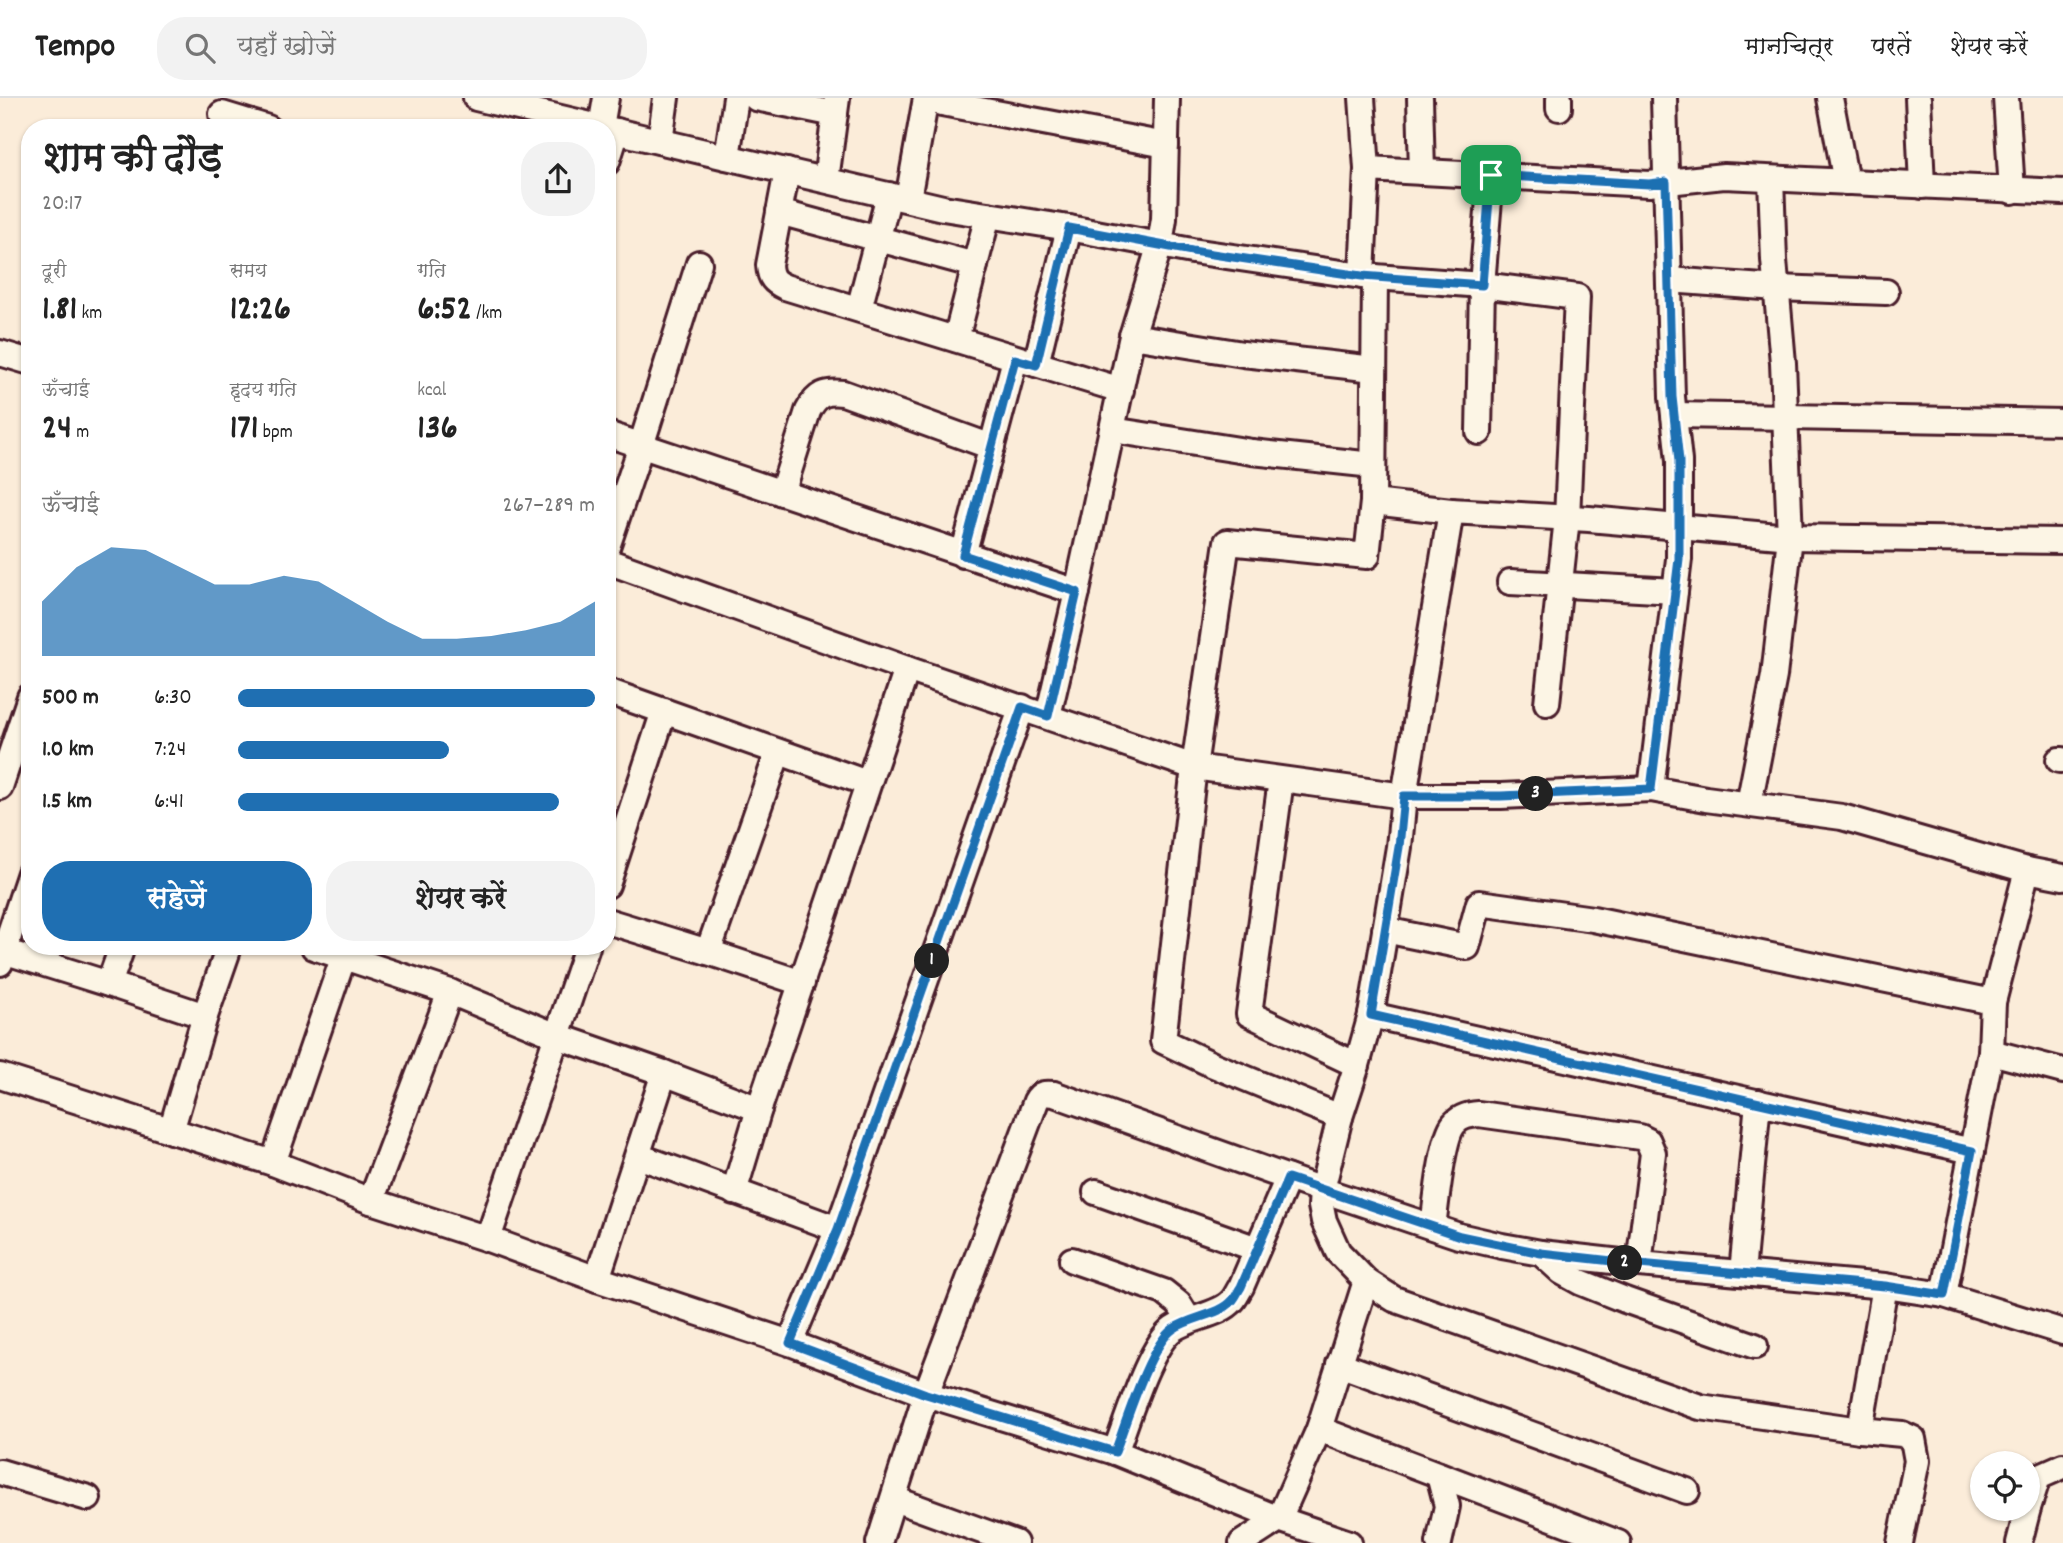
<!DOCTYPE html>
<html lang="hi">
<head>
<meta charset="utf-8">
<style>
	:root { --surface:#fff; --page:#f2f2f2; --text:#222; --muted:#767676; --line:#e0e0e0; --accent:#1f6fb2 }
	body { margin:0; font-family:Dekko,"Playpen Sans Deva",sans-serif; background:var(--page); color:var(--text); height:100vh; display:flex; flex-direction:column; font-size:26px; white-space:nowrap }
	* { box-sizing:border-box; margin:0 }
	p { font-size:23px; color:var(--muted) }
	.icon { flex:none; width:38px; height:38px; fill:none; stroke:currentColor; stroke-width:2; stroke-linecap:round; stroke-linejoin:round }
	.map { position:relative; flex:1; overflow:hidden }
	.drawer { position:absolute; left:21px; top:21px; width:595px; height:836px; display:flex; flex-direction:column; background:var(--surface); border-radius:28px; box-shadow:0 2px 5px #0004 }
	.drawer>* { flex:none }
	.tools { position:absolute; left:1970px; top:1353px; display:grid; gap:14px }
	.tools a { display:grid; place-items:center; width:70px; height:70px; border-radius:50%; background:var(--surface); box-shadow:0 2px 5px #0004; font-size:35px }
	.pin { position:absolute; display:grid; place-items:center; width:60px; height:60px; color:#fff; margin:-30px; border-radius:14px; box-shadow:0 4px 10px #0006 }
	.km { position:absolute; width:35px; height:35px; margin:-18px; border-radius:50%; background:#222; color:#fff; font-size:19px; line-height:35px; text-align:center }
	.round { display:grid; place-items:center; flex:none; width:74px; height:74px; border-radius:28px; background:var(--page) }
	.summary { display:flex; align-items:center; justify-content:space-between; height:119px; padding:0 21px }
	h1 { font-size:38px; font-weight:700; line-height:52px }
	.stats { display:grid; grid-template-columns:repeat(3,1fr); gap:10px; height:119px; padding:7px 21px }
	.stats div { display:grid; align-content:center }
	.stats b { font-size:35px; font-weight:700 }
	.stats small { font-size:19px; font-weight:400 }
	.stats p { font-size:19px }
	.chart { height:196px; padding:14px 21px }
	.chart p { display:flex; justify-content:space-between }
	.chart svg { width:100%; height:126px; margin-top:7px; fill:var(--accent); opacity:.7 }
	.cta { display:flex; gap:14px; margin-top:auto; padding:14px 21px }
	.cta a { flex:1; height:80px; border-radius:28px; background:var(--accent); color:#fff; font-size:28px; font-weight:700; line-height:80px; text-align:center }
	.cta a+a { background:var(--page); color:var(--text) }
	ul { padding:0 21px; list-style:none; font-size:23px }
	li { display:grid; grid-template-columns:112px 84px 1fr; align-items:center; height:52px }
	li i { height:18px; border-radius:9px; background:var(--accent) }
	header { display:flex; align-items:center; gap:42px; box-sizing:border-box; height:98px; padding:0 35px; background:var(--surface); border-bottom:2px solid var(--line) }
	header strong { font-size:33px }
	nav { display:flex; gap:38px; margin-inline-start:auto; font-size:24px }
	.search { width:490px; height:63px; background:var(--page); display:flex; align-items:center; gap:18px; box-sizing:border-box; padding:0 24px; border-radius:28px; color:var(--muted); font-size:26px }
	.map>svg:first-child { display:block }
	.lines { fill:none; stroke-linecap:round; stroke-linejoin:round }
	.minor-casing { stroke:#4a1f2b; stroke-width:30 }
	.minor { stroke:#fcf5e5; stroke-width:24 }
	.route-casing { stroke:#fff; stroke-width:14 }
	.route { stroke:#1f6fb2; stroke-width:9 }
</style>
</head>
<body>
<header>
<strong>Tempo</strong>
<div class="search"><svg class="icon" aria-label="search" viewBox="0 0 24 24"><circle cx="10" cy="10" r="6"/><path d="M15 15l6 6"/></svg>यहाँ खोजें</div>
<nav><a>मानचित्र</a><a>परतें</a><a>शेयर करें</a></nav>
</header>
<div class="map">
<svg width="2063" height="1445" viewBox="0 0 2063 1445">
	<rect width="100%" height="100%" fill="#fbecd9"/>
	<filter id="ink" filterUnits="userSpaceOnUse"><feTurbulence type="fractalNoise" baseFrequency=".0143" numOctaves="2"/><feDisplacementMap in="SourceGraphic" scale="14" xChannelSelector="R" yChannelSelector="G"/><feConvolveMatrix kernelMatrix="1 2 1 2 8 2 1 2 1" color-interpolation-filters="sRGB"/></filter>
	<g filter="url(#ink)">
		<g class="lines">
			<defs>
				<g id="minor">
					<polyline points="476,0 603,30"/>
					<polyline points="756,0 835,16"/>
					<polyline points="1362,0 1367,71"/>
					<polyline points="1420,0 1422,74"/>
					<polyline points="1559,0 1559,10"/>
					<polyline points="1830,0 1846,84"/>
					<polyline points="1918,0 1922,88"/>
					<polyline points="2006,0 2012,93"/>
					<polyline points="926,2 1166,47"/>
					<polyline points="222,16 268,30"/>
					<polyline points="601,29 606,0"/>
					<polyline points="607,31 943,110 1069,130 1192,153 1362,178 1482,187 1491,77"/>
					<polyline points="660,43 666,0"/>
					<polyline points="727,59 736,0"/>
					<polyline points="607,64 617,33"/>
					<path d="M787 73 769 167C770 180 774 184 785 189 898 223 1009 258 1121 292"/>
					<polyline points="826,82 837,0"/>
					<polyline points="908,101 926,0"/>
					<polyline points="779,114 975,167"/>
					<polyline points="1362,178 1367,71 1649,86 1724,78 2063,94"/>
					<polyline points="1669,182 1777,190 1886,194"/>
					<polyline points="859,211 889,97"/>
					<polyline points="1132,238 1243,256 1374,271"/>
					<polyline points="956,241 988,117"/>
					<polyline points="0,255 30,264"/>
					<polyline points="1036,266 1069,130"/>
					<polyline points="1674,317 2063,324"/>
					<polyline points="1112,332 1252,354 1373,367"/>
					<polyline points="1479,334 1482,187 1577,199 1567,420 1547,605"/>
					<polyline points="607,336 1077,494"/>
					<path d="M782 395 808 313C817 296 825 293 843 295L992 349"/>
					<polyline points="1373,404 1375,179"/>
					<polyline points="607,449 641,348 699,165"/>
					<polyline points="963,457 1015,261"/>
					<polyline points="607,463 907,571 1194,669 1404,698 1501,698 1651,691 1706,701 1842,719 2027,772 1993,904 1991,954 1944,1197"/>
					<polyline points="1510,484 1675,493"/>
					<polyline points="607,593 867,685"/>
					<polyline points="1048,618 1077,494 1132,238 1160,146 1164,121 1167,1"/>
					<polyline points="2059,662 2063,662"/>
					<polyline points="1281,682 1249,916 1357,967 1371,917"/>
					<polyline points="0,689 30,599"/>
					<polyline points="1651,691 1679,461 1679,363 1672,299 1664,0"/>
					<polyline points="1749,706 1774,578 1790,439 1783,265 1774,162 1771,81"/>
					<polyline points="2027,772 2063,779"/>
					<polyline points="607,787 664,613"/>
					<polyline points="607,823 708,854 802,885"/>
					<polyline points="1385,832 1467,849 1479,805 1593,821 1993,904"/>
					<polyline points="314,849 450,894 557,938 664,975 759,1011"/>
					<polyline points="0,852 109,886 205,918"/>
					<polyline points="708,854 778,654"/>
					<polyline points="0,865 30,775"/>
					<polyline points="109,886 122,849"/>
					<polyline points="1991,954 2063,973"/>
					<polyline points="1357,967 1340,1019 1322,1092 1321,1108 1324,1123 1338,1154 1366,1183 1394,1201 1700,1309 1860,1332 1902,1336 1913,1341 1917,1363 1900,1445"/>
					<polyline points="0,978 273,1065 371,1103 488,1141 597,1181 790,1245 926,1296 1115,1354 1279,1421 1349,1445"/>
					<polyline points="1340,1019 1211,966 1163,943 1194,669 1227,444 1367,458 1373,404 1451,413"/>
					<polyline points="171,1033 205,918 229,849"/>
					<polyline points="1972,1053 1371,917 1399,749 1404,698 1451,413 1589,421 1790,439 2063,443"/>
					<polyline points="638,1058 838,1131"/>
					<polyline points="273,1065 347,849"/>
					<polyline points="734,1094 759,1011 907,571"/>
					<polyline points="1096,1094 1257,1151"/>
					<polyline points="371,1103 450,894"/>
					<path d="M1433 1129C1436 1107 1442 1040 1454 1026 1461 1018 1469 1017 1479 1016L1640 1039 1648 1043 1653 1055 1639 1166"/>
					<polyline points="488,1141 587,849"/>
					<polyline points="1541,1155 1562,1174 1580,1184 1625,1202 1755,1248"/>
					<polyline points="1072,1162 1164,1194 1179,1206 1189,1222"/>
					<polyline points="1742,1175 1758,1004"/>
					<polyline points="597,1181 664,975"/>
					<polyline points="790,1245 838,1131 1022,609"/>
					<polyline points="1339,1266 1687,1393"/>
					<polyline points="1319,1331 1618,1445"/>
					<polyline points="1860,1332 1885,1188"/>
					<path d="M1115 1354C1127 1324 1149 1248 1173 1231 1190 1219 1220 1217 1232 1203 1236 1199 1238 1193 1241 1189L1288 1080"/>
					<polyline points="0,1374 88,1400"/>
					<polyline points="894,1401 1015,1445"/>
					<polyline points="2028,1410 2038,1379 2063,1368"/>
					<path d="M879 1445 926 1296 1036 1003C1040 995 1045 995 1054 996L1322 1092 1459 1138 1502 1148 1541 1155 1639 1166 1885 1188 1944 1197 2063 1234"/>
					<polyline points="1242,1445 1279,1421 1319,1331 1366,1183"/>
					<polyline points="1439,1445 1447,1408 1439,1377"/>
					<polyline points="2019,1445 2028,1410"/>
				</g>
			</defs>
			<use href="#minor" class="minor-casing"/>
			<use href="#minor" class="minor"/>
		</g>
	</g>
	<g class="lines" filter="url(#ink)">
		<defs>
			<path id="route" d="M1491 77 1649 86 1666 84 1672 299 1679 363V461L1651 691 1501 698H1404L1399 749 1371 917 1972 1053 1944 1197 1885 1188 1639 1166 1541 1155 1460 1138 1288 1080 1241 1189C1238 1193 1236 1199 1232 1203 1220 1217 1190 1219 1173 1231 1149 1248 1126 1325 1115 1354L926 1296 790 1245 838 1131 1022 609 1048 618 1077 494 963 457 1015 261 1036 267 1069 130 1192 153 1362 178 1482 187Z"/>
		</defs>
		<use href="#route" class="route-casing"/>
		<use href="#route" class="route"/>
	</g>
</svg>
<div class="tools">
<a><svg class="icon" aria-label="locate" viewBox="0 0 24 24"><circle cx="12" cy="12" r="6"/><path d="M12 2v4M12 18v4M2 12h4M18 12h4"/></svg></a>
</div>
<div class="pin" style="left:1491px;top:77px;background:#1e9e55"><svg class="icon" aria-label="arrive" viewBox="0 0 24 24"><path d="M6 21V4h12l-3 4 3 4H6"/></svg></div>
<b class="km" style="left:932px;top:863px">1</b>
<b class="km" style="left:1625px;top:1165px">2</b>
<b class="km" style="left:1536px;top:696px">3</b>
<section class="drawer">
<div class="summary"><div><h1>शाम की दौड़</h1><p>20:17</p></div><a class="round"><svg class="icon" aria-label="share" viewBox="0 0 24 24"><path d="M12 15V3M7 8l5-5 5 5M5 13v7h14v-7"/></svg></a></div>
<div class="stats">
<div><p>दूरी</p><b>1.81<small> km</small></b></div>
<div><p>समय</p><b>12:26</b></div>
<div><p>गति</p><b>6:52<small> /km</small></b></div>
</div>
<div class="stats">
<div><p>ऊँचाई</p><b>24<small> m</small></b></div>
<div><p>हृदय गति</p><b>171<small> bpm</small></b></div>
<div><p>kcal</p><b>136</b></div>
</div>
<div class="chart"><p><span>ऊँचाई</span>267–289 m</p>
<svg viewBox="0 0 160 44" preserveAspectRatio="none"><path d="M0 44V25L10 13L20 6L30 7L40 13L50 19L60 19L70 16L80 18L90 25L100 32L110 38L120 38L130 37L140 35L150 32L160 25V44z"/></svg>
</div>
<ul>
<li><b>500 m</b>6:30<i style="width:100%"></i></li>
<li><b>1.0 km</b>7:24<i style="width:59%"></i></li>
<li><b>1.5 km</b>6:41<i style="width:90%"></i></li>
</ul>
<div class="cta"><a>सहेजें</a><a>शेयर करें</a></div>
</section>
</div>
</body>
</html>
